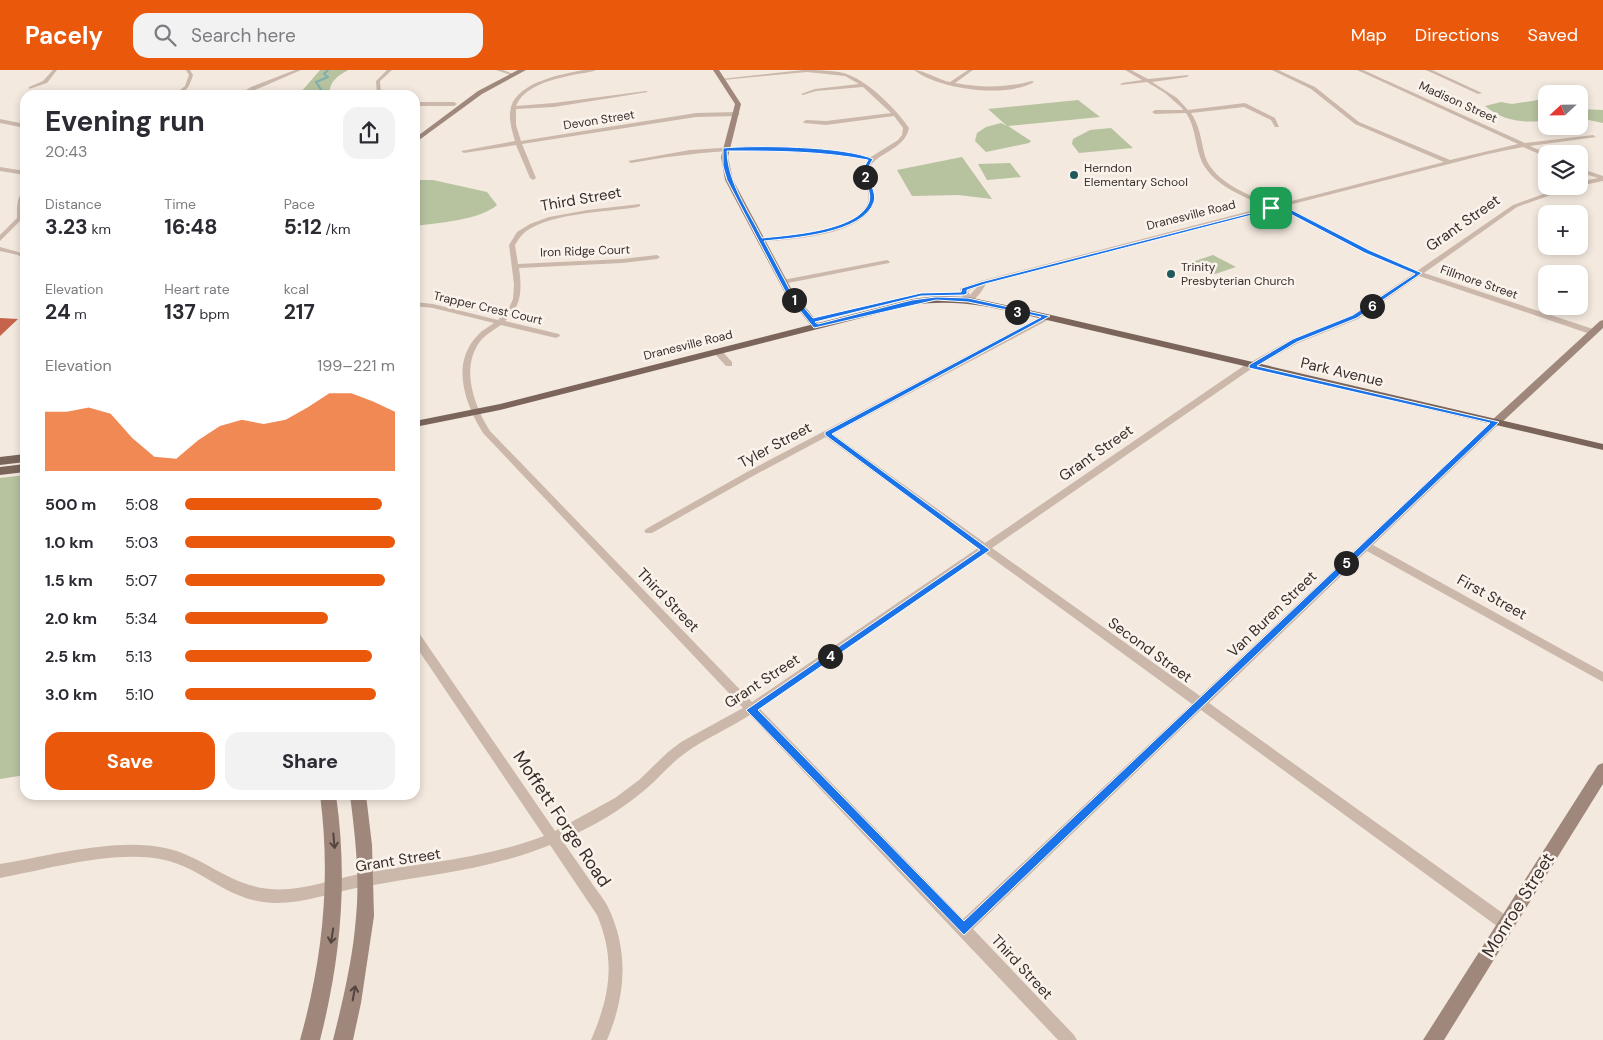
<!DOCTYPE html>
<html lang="en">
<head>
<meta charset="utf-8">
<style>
	:root { --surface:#fff; --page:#f2f2f3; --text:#2b2b33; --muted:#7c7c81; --accent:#ea580c }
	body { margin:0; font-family:"DM Sans",sans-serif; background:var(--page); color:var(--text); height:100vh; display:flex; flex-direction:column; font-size:19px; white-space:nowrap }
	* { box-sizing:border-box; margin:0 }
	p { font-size:16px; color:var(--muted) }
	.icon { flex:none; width:28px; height:28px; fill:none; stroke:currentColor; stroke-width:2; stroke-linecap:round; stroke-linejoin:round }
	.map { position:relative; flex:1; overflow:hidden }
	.details { position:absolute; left:20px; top:20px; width:400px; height:710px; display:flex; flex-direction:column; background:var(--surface); border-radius:15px; box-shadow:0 2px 8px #0003 }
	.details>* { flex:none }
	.needle { width:32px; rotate:248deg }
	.fabs { position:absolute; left:1538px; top:15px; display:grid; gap:10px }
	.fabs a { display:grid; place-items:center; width:50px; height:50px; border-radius:10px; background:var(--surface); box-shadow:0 2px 8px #0003; font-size:25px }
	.pin { position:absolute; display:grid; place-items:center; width:42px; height:42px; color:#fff; margin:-21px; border-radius:10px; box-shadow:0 2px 8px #0006 }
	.km { position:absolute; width:25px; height:25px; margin:-12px; border-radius:50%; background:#222; color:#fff; font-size:14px; line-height:25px; text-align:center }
	.round { display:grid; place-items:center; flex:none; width:52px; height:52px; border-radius:15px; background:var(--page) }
	.headline { display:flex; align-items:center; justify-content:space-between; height:85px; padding:0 25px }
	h1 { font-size:28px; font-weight:700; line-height:38px }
	.metrics { display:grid; grid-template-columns:repeat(3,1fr); gap:8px; height:85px; padding:5px 25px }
	.metrics div { display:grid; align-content:center }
	.metrics b { font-size:21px; font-weight:700 }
	.metrics small { font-size:14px; font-weight:400 }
	.metrics p { font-size:14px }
	.chart { height:140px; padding:10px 25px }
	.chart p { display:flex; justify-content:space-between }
	.chart svg { width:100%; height:90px; margin-top:5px; fill:var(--accent); opacity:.7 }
	.primary-button { display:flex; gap:10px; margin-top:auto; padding:10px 25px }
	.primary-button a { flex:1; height:58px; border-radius:15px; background:var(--accent); color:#fff; font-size:20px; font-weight:700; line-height:58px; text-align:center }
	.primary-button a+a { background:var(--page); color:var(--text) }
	ul { padding:0 25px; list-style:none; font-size:16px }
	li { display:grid; grid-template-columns:80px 60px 1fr; align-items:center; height:38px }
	li i { height:12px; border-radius:6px; background:var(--accent) }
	header { display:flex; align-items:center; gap:30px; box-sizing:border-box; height:70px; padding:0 25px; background:var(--accent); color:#fff }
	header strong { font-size:24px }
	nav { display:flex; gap:28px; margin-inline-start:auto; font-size:18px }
	.search { width:350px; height:45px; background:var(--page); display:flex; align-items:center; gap:12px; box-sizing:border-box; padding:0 18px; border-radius:15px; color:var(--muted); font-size:19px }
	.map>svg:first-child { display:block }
	.green { fill:#b7c29f }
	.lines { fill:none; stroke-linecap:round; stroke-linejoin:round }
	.stream { stroke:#7eafb0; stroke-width:2 }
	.building { fill:#c5644b }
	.street { fill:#cbb8ab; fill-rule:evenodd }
	.secondary { fill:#9f877c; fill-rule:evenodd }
	.primary { fill:#7b655b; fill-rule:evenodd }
	.oneway { stroke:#52443e }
	.route { fill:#1a73e8; stroke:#fff; fill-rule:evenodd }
	.poi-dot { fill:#1f595b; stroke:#faf3ec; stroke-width:2 }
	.labels { text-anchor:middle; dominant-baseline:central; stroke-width:5; stroke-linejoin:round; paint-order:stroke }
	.far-street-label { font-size:12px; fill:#392e2a; stroke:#faf3ec }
	.far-poi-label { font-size:12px; fill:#392e2a; stroke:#faf3ec; text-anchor:start }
	.street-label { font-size:15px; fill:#392e2a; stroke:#faf3ec }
	.near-street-label { font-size:18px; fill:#392e2a; stroke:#faf3ec }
</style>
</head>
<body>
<header>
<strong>Pacely</strong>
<div class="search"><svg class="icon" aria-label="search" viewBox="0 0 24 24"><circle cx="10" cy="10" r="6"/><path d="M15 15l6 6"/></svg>Search here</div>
<nav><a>Map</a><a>Directions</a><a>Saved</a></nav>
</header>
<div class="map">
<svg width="1603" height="970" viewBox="0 0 1603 970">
	<rect width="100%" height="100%" fill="#f3e9df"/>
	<g class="green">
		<path d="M320 0H348C338 6 328 12 330 25H302L301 22Z"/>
		<polygon points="1078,30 1100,47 1008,56 1031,71 1029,73 986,82 975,71 977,63 986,57 1001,53 1007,56 988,39"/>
		<path d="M1538 30 1546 33V50C1525 54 1503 51 1485 36L1501 32 1512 34Z"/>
		<polygon points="1579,39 1603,40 1603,53 1579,48"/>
		<polygon points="1111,58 1133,78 1079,83 1072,74 1073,69 1090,60"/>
		<polygon points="962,87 992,129 958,125 912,126 897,100"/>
		<polygon points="1010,93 1021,107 987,110 978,94"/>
		<path d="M415 110H433L487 122 497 135C480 150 438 153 415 156Z"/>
		<polygon points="1213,185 1236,197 1215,204 1192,192"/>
		<polygon points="25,405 25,705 0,709 0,408"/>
	</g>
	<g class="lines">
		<polyline class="stream" points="317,25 322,21 316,12 328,7 324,4 328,0"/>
	</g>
	<polygon class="building" points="0,248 18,249 0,266"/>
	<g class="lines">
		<g class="street">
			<polygon points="53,0 57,0 47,13 29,19 29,17 43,11"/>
			<path d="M186 0H190L193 5C190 15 186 25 174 25L185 16 189 5Z"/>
			<polygon points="295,0 301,0 244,25 238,25 251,17"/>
			<polygon points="387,0 392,0 380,11 381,25 377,25 376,11"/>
			<polygon points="496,0 503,0 513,4 511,5"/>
			<path d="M584 0H596C590 3 581 3 573 5 553 9 524 16 516 36L554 33 646 21 648 22 554 37 516 39V55L521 71 696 43 737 42 740 44 737 46 696 47 522 74 536 108 533 110 530 108 516 75 464 83 461 81 515 71C512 61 508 48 511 37 518 12 562 4 584 0Z"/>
			<path d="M803 0C815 0 838 0 849 5 870 13 896 39 909 58 904 82 875 81 867 102 869 111 877 122 874 132 862 167 791 169 761 172L758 170 761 168C789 165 857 163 868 132 871 122 863 111 861 102L868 90C789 74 710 79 631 93L628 91 690 80 751 76 812 78 871 87 898 70 902 65 903 58 894 46 826 55 804 53 803 52 806 50 826 51 891 43 863 17 816 21 803 25 801 24 815 19 859 14 845 6 807 2 723 10 721 9Z"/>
			<path d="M914 0C923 0 939 10 950 12L968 0H973L955 13C981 18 1006 18 1032 11L1034 12C1007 28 939 20 914 0Z"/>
			<path d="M1125 0H1131L1148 9 1189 5 1187 7 1152 12 1177 28 1188 40 1245 33 1275 48 1279 57H1275L1271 50 1244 37 1191 43C1200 56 1201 71 1205 86 1214 113 1249 124 1272 136L1444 92 1355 54 1311 19 1272 0H1278L1315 17 1359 52 1450 90 1518 74 1357 0H1363L1525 73 1593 65 1596 67 1530 76 1548 84H1546V87L1523 77 1488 84 1285 136 1369 180 1417 201 1513 135 1566 116H1576L1517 137 1424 203 1596 260V264H1590L1419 206 1358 249 1298 273 1248 301 992 478 1200 626 1492 351H1498L1499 353 1498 355 1373 475 1603 602V612L1367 481 1209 633 1511 849 1513 854 1511 859 1506 861 1501 859 1201 640 973 859 1074 965 1077 970H1058L750 645C728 659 704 669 684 684 670 694 660 707 647 718 622 740 592 757 562 770 572 785 583 800 593 815 598 822 604 829 608 837 629 881 626 925 607 970H591C610 926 616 890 597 845L550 775C489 800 426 805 362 817 333 822 303 834 273 833 227 831 204 799 165 790 117 779 48 799 0 808V794C48 786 117 767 165 778 204 786 227 815 270 819 299 822 330 810 359 804 421 793 484 789 544 766L415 575V562L419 563 555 761 615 728 639 710 668 682 681 672 743 638 483 363C465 334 450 293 478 265 482 260 489 257 494 253L433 238 415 236V232L433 234 498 250 508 240 513 229 514 214 509 175 517 162 530 154 549 147 588 140 640 134V136L638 137C608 142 543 143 522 165 519 168 517 172 515 175L518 194 622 189 657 185 660 187 657 189 622 193 519 198C522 219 522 236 505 251L559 264 560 266 556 268 501 255C495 259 487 264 482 269 459 296 474 336 490 361L752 632 978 478 826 367 753 406 652 463H646L644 461 646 459 747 402 1044 245H1050V249L833 364 985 473 1242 297 1292 269 1352 245 1413 204 1365 182 1279 138 986 214C981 222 976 232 965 232L960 220 961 218 981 211 1265 137C1242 125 1209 114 1200 87 1195 72 1195 56 1186 43L1155 44 1152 42 1155 40H1183L1182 38 1165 23 1147 12 1120 15 1122 13 1142 10ZM977 217 970 225 968 221ZM985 483 1192 634 963 849 760 639Z"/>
			<polygon points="1426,0 1432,0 1482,23 1478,24"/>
			<polygon points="415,32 454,32 457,34 454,36 415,36"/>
			<polygon points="0,49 25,54 25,58 0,53"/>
			<polygon points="0,97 25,101 25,105 0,101"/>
			<polygon points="1579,98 1603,106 1603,111 1579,116 1579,112 1598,108 1579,102"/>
			<path d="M25 120 23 148 0 171V165L17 148C17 138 16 126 25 120Z"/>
			<polygon points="0,177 22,183 25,185 25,190 18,185 0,181"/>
			<polygon points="887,190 890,192 889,193 783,214 779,212 783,210"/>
			<polygon points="715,280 721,280 732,292 732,296 726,296 715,284"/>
		</g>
		<g class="secondary">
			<polygon points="518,0 526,0 482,24 415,73 415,68 478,21"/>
			<polygon points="713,0 719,0 741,34 728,87 733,110 793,222 819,254 819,258 813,258 785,223 725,110 721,87 735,34"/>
			<polygon points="1603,250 1603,258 1499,355 1491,355 1490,353 1491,351 1600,251"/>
			<polygon points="1603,693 1603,714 1444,970 1423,970 1598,695"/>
			<path d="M320 725H336C348 809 341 888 320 970H300C323 888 331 809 320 725Z"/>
			<path d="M350 725H366L372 775 374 846 361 933 353 970H333C343 930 353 888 356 847 360 806 355 765 350 725Z"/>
		</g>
		<g class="primary">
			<path d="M936 226 968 227 1047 244 1603 374V380L1047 250C998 239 963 228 912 235L500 340 415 357V351L500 334 912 229Z"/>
			<polygon points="25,384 25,392 0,395 0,387"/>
			<polygon points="25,394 25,402 0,405 0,397"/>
		</g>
	</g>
	<defs><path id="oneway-shaft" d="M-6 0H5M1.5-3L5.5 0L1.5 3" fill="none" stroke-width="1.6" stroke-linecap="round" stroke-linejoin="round" transform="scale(1.25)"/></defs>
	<g class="oneway">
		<use href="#oneway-shaft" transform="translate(334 771) rotate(85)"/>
		<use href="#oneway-shaft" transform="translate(332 866) rotate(99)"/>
		<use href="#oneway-shaft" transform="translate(354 923) rotate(-80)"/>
	</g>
	<path class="route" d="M723 78C755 75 845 76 873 89L866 102C869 111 877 123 874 132 863 164 792 168 764 171L791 222 813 248 921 223 961 222 962 218 981 212 1282 135 1369 180 1422 203 1357 248 1297 272 1257 296 1499 352 964 865 746 640 980 480 825 365V362L1041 247 968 232 936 230 814 258 786 223 727 110 723 96ZM727 81C775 81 821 81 868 90L861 102C865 111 872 123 869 132 859 161 789 165 762 168 748 140 728 113 727 81ZM1279 138 1365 183 1415 204 1353 245 1293 269 1249 295V298L1490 353 964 851 758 640 990 480 832 364 1050 246 968 228 936 227 912 230 818 254 815 252 921 226 964 225 967 224V220L985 214Z"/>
	<g class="poi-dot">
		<circle cx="1074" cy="105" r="5"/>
		<circle cx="1171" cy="204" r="5"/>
	</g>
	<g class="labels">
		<g class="far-street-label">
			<text transform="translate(1458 32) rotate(24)">Madison Street</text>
			<text transform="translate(599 50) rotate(-9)">Devon Street</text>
			<text transform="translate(1191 145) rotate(-14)">Dranesville Road</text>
			<text transform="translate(585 181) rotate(-2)">Iron Ridge Court</text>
			<text transform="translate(1479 212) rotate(19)">Fillmore Street</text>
			<text transform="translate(488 238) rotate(13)">Trapper Crest Court</text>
			<text transform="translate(688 275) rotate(-14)">Dranesville Road</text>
		</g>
		<g class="far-poi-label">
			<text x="1084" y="98">Herndon<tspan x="1084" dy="14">Elementary School</tspan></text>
			<text x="1181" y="197">Trinity<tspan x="1181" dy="14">Presbyterian Church</tspan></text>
		</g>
		<g class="street-label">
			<text transform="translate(581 129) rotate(-10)">Third Street</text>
			<text transform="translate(1463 153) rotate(-35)">Grant Street</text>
			<text transform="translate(1342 302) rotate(13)">Park Avenue</text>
			<text transform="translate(775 375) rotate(-28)">Tyler Street</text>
			<text transform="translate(1096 383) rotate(-35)">Grant Street</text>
			<text transform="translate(1492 527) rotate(29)">First Street</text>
			<text transform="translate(668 530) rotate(46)">Third Street</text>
			<text transform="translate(1272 544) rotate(-44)">Van Buren Street</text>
			<text transform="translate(1150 580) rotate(36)">Second Street</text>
			<text transform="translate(762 611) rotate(-33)">Grant Street</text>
			<text transform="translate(398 790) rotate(-9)">Grant Street</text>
			<text transform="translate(1022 897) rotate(47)">Third Street</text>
		</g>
		<g class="near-street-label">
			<text transform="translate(562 749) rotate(56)">Moffett Forge Road</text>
			<text transform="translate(1518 835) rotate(-58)">Monroe Street</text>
		</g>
	</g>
</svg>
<div class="fabs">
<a><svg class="needle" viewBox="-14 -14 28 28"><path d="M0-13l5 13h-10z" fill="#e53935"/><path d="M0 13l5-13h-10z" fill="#7c7c81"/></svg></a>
<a><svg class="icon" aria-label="layers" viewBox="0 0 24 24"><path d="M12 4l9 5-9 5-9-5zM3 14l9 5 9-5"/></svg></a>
<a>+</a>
<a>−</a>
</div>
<div class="pin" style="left:1271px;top:138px;background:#1e9e55"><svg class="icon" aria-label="arrive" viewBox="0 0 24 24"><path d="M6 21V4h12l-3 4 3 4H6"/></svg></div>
<b class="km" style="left:794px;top:230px">1</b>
<b class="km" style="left:865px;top:107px">2</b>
<b class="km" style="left:1017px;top:242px">3</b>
<b class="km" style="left:830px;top:586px">4</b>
<b class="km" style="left:1346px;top:493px">5</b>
<b class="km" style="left:1372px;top:236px">6</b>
<section class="details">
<div class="headline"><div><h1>Evening run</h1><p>20:43</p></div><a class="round"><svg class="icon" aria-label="share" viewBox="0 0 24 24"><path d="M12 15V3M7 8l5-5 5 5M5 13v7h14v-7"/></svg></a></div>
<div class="metrics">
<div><p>Distance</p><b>3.23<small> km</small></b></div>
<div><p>Time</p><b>16:48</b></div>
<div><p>Pace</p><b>5:12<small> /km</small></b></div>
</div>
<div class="metrics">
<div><p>Elevation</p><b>24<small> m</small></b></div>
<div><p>Heart rate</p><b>137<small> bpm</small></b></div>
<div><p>kcal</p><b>217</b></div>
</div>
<div class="chart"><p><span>Elevation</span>199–221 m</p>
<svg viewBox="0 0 160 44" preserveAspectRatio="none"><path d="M0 44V15L10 15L20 13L30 16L40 28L50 37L60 38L70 29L80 22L90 19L100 21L110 19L120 13L130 6L140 6L150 10L160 15V44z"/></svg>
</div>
<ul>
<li><b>500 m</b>5:08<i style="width:94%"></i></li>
<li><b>1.0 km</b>5:03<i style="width:100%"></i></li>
<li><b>1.5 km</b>5:07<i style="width:95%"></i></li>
<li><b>2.0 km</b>5:34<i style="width:68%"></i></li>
<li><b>2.5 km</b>5:13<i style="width:89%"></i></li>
<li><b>3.0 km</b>5:10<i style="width:91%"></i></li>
</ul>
<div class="primary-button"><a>Save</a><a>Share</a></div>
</section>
</div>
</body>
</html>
